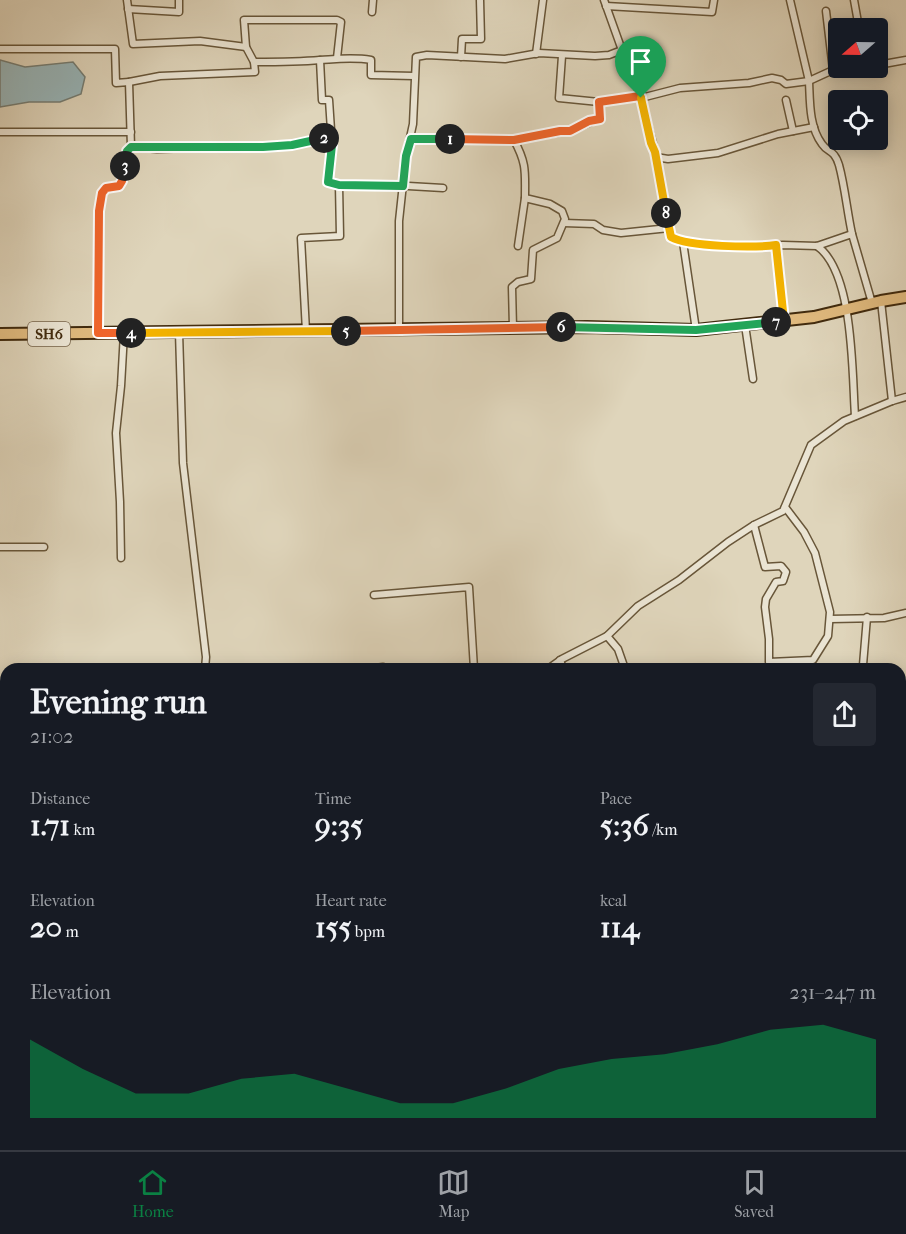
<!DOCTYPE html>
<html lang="en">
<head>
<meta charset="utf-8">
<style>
	:root { --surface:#171b24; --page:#242831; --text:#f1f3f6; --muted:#9ea1a6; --line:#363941; --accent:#0b8043 }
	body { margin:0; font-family:"IM FELL French Canon",serif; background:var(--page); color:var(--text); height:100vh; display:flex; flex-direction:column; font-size:22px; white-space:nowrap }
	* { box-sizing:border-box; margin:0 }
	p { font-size:20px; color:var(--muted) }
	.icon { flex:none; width:33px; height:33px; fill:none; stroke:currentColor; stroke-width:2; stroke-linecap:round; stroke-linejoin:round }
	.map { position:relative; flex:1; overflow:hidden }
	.sheet { position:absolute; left:0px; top:663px; width:906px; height:488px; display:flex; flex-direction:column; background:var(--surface); border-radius:18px 18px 0 0; box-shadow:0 3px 15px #0003 }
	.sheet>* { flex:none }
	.needle { width:39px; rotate:250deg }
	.buttons { position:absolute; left:828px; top:18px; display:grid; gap:12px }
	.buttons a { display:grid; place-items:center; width:60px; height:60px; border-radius:6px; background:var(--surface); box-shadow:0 3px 15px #0003; font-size:30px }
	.pin { position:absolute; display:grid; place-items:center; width:51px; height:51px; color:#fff; margin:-62px -26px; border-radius:50% 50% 50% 0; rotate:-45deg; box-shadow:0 0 6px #0007 }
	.pin .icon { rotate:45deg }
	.km { position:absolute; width:30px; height:30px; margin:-15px; border-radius:50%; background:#222; color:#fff; font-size:16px; line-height:30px; text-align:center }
	.round { display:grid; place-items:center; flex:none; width:63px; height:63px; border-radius:6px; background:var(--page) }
	.head { display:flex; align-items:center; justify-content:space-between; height:102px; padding:0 30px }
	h1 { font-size:33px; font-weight:800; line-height:45px }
	.metrics { display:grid; grid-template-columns:repeat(3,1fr); gap:9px; height:102px; padding:6px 30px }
	.metrics div { display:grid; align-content:center }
	.metrics b { font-size:30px; font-weight:800 }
	.metrics small { font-size:16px; font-weight:400 }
	.metrics p { font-size:16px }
	.chart { height:168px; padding:12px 30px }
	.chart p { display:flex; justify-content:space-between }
	.chart svg { width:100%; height:108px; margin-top:6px; fill:var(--accent); opacity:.7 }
	.tab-bar { display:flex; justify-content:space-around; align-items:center; height:84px; border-top:2px solid var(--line); background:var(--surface); font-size:16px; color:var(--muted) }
	.tab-bar a { display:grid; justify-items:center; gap:3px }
	.tab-bar .on { color:var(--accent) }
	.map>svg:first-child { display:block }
	.water { fill:#98b6ba; stroke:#757e75; stroke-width:1.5 }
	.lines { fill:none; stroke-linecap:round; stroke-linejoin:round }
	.street-casing { stroke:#685639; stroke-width:9 }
	.primary-casing { stroke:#412b0e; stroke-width:14 }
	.street { stroke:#eae4d3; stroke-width:6 }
	.primary { stroke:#e0ba7e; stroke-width:10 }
	.rail-casing { stroke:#412b0e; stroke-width:4.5 }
	.rail { stroke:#eae4d3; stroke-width:2; stroke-dasharray:7; stroke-linecap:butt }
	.split-1-casing { stroke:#fff; stroke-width:12 }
	.split-2-casing { stroke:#fff; stroke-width:12 }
	.split-3-casing { stroke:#fff; stroke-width:12 }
	.split-4-casing { stroke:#fff; stroke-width:12 }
	.split-5-casing { stroke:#fff; stroke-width:12 }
	.split-6-casing { stroke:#fff; stroke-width:12 }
	.split-7-casing { stroke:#fff; stroke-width:12 }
	.split-8-casing { stroke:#fff; stroke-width:12 }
	.split-9-casing { stroke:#fff; stroke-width:12 }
	.split-1 { stroke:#f0652b; stroke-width:8 }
	.split-2 { stroke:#22a559; stroke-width:8 }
	.split-3 { stroke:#22a559; stroke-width:8 }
	.split-4 { stroke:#f0652b; stroke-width:8 }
	.split-5 { stroke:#f5b400; stroke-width:8 }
	.split-6 { stroke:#f0652b; stroke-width:8 }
	.split-7 { stroke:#22a559; stroke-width:8 }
	.split-8 { stroke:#f5b400; stroke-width:8 }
	.split-9 { stroke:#f5b400; stroke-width:8 }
	.labels { text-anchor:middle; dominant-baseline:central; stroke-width:6; stroke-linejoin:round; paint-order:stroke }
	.shield { fill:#eae4d3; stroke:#746249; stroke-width:1.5 }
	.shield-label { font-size:15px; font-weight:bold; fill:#412b0e }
</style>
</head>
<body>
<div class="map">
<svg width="906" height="1150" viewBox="0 0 906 1150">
	<rect width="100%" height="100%" fill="#dfd5bb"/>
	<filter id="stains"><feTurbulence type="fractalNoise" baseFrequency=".00333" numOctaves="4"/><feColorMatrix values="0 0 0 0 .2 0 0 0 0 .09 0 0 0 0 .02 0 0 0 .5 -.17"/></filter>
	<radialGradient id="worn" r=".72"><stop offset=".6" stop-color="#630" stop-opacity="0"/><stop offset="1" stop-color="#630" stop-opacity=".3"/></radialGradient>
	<polygon class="water" points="0,60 25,67 73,62 85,77 81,94 60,102 29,102 0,107"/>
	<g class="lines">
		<defs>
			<g id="street">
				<polyline points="127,0 133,44 200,41 246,47"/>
				<polyline points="604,0 628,67 636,82 655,151 671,237 683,242 751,247 783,245 817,246 852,234 872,303"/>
				<polyline points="854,0 859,28"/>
				<polyline points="606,6 712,12 714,0"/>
				<polyline points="128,9 179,12 179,0"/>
				<polyline points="826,11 833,70"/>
				<polyline points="372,12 373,0"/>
				<polyline points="0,49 115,49 116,83 129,82 131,147 127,151 122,181 119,186 106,188 102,193 99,211 98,333"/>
				<polyline points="536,54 543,0"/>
				<polyline points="562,56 559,98 599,102 640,96"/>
				<polyline points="461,57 462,39 481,39 480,0"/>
				<polyline points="320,60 322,100 329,100 332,145 328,182 339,185 391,185 443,188"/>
				<path d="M254 62C276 62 298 62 320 60 337 59 353 57 371 60V75L414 76"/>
				<polyline points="878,65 906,60"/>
				<polyline points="129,82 160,76 255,72 254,62 246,47 244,20 337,20 341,22 337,58"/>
				<polyline points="641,98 680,88 749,83 772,78 781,80 786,84 809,81 790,0"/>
				<polyline points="786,100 793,131"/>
				<polyline points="0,132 131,132"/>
				<path d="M411 139 514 140C527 164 525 172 525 198L550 204 562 211 565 219 557 238 533 250 531 279 518 282 512 287 513 328"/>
				<path d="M514 140C532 137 550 134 568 131 579 129 589 121 600 119L599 102"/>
				<polyline points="131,147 157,149 292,145 330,136"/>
				<polyline points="656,157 668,159 718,153 778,134 814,127"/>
				<polyline points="564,223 594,224 603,230 621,233 669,228"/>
				<path d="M852 234C847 211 845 187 839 165 834 149 828 153 822 144 809 127 810 101 809 81L833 70 854 68"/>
				<polyline points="683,242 696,330"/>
				<polyline points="776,245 784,321"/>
				<polyline points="518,246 525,198"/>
				<path d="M817 246C854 272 852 373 855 416"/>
				<polyline points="881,301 892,401"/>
				<polyline points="745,325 753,379"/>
				<polyline points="399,329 399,221 406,156 413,124 416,57 427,55 505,59 539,53 595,56 609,55 622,50"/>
				<polyline points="306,331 301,238 340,236 339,185"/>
				<polyline points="179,332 183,463 206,657 205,669"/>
				<polyline points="754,525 765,567 781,566 786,572 783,581 776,582 766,599 765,607 769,639 769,662 813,660 828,636 830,612 815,553 804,532 785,507"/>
				<polyline points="0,547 44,547"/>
				<polyline points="121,558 120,502 116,433 121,386 124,333"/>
				<polyline points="374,595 469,587 474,669"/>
				<polyline points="830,619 884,618 906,613"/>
				<polyline points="607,636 618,649 625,669"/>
				<polyline points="560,660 563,669"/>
				<polyline points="863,665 867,617"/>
				<polyline points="367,669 383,667 385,669"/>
				<polyline points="548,669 562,659 607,636 638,606 679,580 728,542 754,525 783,511 811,445 844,421 892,401 906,397"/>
				<polyline points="900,701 906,689"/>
				<polyline points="900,817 906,819"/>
				<polyline points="900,938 906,939"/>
				<polyline points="0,962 6,961"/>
				<polyline points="900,1029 906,1029"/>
				<polyline points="900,1051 906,1051"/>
			</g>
			<polyline id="primary" points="0,334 587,327 696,330 814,317 881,301 906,297"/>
		</defs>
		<use href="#street" class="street-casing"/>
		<use href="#primary" class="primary-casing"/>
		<use href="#street" class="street"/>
		<use href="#primary" class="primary"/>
		<defs>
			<g id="rail">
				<polyline points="900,1085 906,1085"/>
				<polyline points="900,1101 906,1101"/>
				<polyline points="34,1150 68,1144"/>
				<polyline points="72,1150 106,1144"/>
				<polyline points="107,1150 141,1144"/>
				<polyline points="147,1150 185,1144"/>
				<polyline points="185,1150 223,1144"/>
			</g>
		</defs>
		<use href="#rail" class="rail-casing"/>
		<use href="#rail" class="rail"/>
	</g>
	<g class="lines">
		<defs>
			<polyline id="split-1" points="450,139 514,140 560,131 570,131 589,121 600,119 599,102 640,96 641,98"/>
			<polyline id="split-2" points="324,138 330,136 332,145 328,182 339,185 403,186 406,156 411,139 450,139"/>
			<polyline id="split-3" points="125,166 127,151 131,147 263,147 292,145 324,138"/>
			<polyline id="split-4" points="125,166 122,181 119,186 106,188 102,193 99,211 98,333 131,333"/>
			<polyline id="split-5" points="131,333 346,331"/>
			<polyline id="split-6" points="346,331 561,327"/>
			<polyline id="split-7" points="561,327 696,330 776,322"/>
			<path id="split-8" d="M666 213 671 237C689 247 754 248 776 245L784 321 776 322"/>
			<polyline id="split-9" points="641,98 651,143 655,152 666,213"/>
		</defs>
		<use href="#split-1" class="split-1-casing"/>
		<use href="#split-2" class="split-2-casing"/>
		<use href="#split-3" class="split-3-casing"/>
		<use href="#split-4" class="split-4-casing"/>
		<use href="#split-5" class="split-5-casing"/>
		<use href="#split-6" class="split-6-casing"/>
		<use href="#split-7" class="split-7-casing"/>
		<use href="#split-8" class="split-8-casing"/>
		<use href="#split-9" class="split-9-casing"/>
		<use href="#split-1" class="split-1"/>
		<use href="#split-2" class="split-2"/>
		<use href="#split-3" class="split-3"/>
		<use href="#split-4" class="split-4"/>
		<use href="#split-5" class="split-5"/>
		<use href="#split-6" class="split-6"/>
		<use href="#split-7" class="split-7"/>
		<use href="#split-8" class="split-8"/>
		<use href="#split-9" class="split-9"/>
	</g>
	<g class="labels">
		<rect class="shield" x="28" y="322" width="42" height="24" rx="4.5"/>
		<g class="shield-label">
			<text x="49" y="334">SH6</text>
		</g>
	</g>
	<rect width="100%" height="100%" filter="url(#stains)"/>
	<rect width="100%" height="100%" fill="url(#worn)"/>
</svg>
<div class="buttons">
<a><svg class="needle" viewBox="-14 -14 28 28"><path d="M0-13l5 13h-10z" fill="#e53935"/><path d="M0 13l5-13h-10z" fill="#9ea1a6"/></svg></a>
<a><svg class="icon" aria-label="locate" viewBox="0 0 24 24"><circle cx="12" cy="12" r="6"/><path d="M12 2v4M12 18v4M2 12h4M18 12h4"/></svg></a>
</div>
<div class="pin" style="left:641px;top:98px;background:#1e9e55"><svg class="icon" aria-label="arrive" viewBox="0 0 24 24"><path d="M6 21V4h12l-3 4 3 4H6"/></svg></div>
<b class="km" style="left:450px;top:139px">1</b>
<b class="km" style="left:324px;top:138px">2</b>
<b class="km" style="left:125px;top:166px">3</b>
<b class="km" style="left:131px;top:333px">4</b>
<b class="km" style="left:346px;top:331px">5</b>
<b class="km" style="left:561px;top:327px">6</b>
<b class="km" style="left:776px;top:322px">7</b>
<b class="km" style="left:666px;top:213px">8</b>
<section class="sheet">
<div class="head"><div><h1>Evening run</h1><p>21:02</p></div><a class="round"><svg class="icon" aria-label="share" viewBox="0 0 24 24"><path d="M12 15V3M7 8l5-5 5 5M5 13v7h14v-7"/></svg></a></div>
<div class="metrics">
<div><p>Distance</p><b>1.71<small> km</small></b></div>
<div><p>Time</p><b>9:35</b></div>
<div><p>Pace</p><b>5:36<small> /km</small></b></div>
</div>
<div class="metrics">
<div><p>Elevation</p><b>20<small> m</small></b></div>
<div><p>Heart rate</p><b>155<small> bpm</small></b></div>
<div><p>kcal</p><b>114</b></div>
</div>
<div class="chart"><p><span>Elevation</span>231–247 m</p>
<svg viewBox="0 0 160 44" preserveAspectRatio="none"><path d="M0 44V12L10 24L20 34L30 34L40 28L50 26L60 32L70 38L80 38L90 32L100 24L110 20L120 18L130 14L140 8L150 6L160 12V44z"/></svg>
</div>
</section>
</div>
<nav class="tab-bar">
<a class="on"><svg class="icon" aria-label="home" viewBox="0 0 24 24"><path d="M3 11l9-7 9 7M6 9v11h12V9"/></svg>Home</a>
<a><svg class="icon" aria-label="map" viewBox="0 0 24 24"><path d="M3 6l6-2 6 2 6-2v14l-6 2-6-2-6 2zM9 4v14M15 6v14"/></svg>Map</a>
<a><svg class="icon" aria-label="saved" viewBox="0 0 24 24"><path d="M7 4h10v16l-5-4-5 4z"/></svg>Saved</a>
</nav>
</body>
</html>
